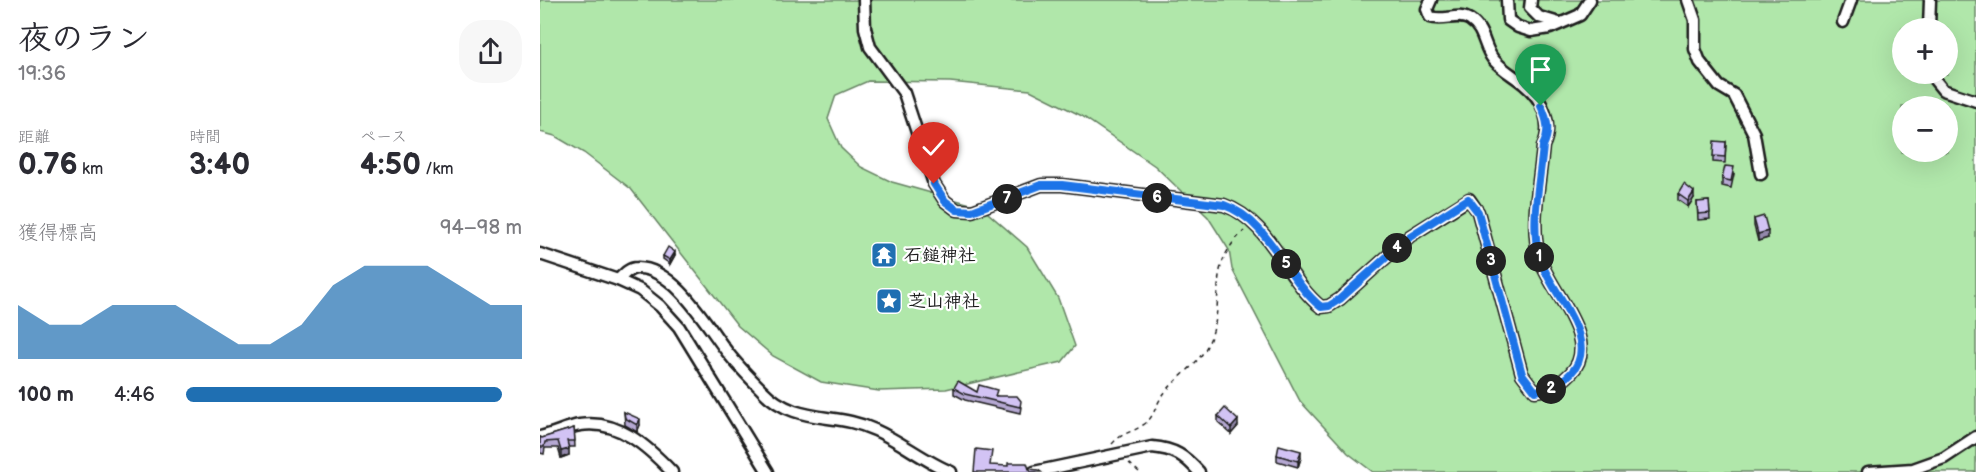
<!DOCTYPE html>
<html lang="ja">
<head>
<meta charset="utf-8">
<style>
	:root { --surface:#fff; --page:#f7f7f7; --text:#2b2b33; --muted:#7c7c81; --accent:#1f6fb2 }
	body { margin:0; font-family:"Balsamiq Sans","Klee One",sans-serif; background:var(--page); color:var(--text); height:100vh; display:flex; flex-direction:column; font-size:22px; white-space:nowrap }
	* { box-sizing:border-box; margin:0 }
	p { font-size:20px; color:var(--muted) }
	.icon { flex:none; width:33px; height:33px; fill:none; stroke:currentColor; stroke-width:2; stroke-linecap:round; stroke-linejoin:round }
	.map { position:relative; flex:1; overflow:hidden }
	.sheet { display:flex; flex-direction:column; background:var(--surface); width:540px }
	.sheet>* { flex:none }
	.controls { position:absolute; left:1352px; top:18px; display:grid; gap:12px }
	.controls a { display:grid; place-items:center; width:66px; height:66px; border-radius:50%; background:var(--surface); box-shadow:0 6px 24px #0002; font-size:30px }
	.pin { position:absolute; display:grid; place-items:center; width:51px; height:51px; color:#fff; margin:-62px -26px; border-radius:50% 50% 50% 0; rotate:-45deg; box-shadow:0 0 6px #0007 }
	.pin .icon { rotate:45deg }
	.km { position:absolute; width:30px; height:30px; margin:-15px; border-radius:50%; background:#222; color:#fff; font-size:16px; line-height:30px; text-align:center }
	.round { display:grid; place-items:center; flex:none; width:63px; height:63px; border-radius:24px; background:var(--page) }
	.head { display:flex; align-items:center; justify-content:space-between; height:102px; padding:0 18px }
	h1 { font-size:33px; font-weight:700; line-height:45px }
	.stats { display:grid; grid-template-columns:repeat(3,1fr); gap:9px; height:102px; padding:6px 18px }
	.stats div { display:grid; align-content:center }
	.stats b { font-size:30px; font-weight:700 }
	.stats small { font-size:16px; font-weight:400 }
	.stats p { font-size:16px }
	.chart { height:168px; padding:12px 18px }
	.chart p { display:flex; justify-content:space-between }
	.chart svg { width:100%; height:108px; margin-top:6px; fill:var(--accent); opacity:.7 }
	ul { padding:0 18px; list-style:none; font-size:20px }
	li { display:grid; grid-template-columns:96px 72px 1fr; align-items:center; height:45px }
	li i { height:15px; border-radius:8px; background:var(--accent) }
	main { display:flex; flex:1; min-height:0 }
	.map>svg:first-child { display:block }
	.green { fill:#b0e7aa; stroke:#668263; stroke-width:1.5; fill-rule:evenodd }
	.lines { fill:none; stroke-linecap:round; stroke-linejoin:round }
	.minor-casing { stroke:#1c1c1c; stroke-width:15 }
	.path { stroke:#1c1c1c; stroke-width:1.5; stroke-dasharray:4.5 4.5; stroke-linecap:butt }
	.minor { stroke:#fff; stroke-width:10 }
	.wall { fill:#b5a8d2; stroke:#1c1c1c; stroke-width:1.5 }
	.shaded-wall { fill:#9388ab; stroke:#1c1c1c; stroke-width:1.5 }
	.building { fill:#d2c3f4; stroke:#1c1c1c; stroke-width:1.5 }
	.route-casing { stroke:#fff; stroke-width:12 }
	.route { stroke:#1a73e8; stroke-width:8 }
	.labels { text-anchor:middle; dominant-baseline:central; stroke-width:4.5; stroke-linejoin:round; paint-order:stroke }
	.poi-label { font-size:18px; font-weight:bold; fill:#1c1c1c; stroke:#fff; text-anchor:start }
</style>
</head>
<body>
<main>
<section class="sheet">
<div class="head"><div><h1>夜のラン</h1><p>19:36</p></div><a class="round"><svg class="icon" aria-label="share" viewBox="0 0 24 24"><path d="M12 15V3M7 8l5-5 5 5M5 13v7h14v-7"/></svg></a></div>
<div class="stats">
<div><p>距離</p><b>0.76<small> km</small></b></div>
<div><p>時間</p><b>3:40</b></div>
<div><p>ペース</p><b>4:50<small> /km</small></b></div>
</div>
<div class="chart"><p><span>獲得標高</span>94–98 m</p>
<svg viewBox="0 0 160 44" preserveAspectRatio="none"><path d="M0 44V22L10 30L20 30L30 22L40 22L50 22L60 30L70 38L80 38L90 30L100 14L110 6L120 6L130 6L140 14L150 22L160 22V44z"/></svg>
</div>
<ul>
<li><b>100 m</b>4:46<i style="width:94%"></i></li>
</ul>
</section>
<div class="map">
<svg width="1436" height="472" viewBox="0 0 1436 472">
	<rect width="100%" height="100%" fill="#fff"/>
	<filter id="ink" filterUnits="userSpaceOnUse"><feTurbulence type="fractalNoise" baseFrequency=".0167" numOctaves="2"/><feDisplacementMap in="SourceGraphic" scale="12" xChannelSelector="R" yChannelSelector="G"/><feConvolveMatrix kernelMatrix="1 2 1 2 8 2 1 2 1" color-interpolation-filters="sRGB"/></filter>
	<g filter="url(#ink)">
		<path class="green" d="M0 0H1436V472H833L808 453 760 401 692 269 689 250 668 217 615 166 542 116 490 90 410 82 328 81 296 95 288 119 301 148 321 167 352 182 441 207 487 247 518 298 535 346 522 362 406 389 339 391 281 382 233 356 198 326 91 189 44 153 15 136 0 132ZM1362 28H1407V74H1362ZM1362 106H1407V152H1362Z"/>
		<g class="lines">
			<defs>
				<g id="minor">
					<path d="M324 0 325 28 330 47 364 93 394 184 405 201 417 210 432 211 501 185H522L684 205C730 221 746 279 781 307L789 306 800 299 870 236 929 199 938 212 982 374 995 391C1012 389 1019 385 1031 373 1063 340 1007 289 999 256 990 222 1000 182 1003 146 1013 126 1004 100 985 85 975 76 962 70 953 59 943 46 945 30 930 20 918 12 904 22 890 17L887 9 891 0"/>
					<polyline points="967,0 968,20 978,27 991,31 1010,28 1040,15 1050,0"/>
					<polyline points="991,0 990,8 999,17 1019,23"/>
					<polyline points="1148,0 1155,20 1155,49 1160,62 1179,86 1194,95 1214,134 1221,174"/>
					<polyline points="1303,22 1311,0"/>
					<polyline points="1389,28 1390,0"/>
					<polyline points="1390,74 1403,90 1436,101"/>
					<polyline points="0,254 78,280 100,290 120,306 139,327 228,472"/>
					<path d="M78 280C84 274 89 268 97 268 134 267 168 327 188 353 198 366 210 378 222 390 256 426 295 411 335 430 362 442 384 461 411 472"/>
					<path d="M0 437C14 434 27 427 40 425 78 419 108 447 132 472"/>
					<path d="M494 472 612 447C635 449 645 456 659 472"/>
					<polyline points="1328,472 1373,469 1404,458 1436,437"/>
				</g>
			</defs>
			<use href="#minor" class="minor-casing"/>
			<g class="path">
				<path d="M572 444C582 432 592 433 603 425 613 419 615 407 621 398 633 379 656 368 667 346 690 301 661 271 704 231"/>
				<polyline points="589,463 599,472"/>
			</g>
			<use href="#minor" class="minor"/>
		</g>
		<g class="wall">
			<polygon points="1186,142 1185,163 1173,162 1173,156"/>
			<polygon points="1194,174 1191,188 1182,186 1182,179"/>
			<polygon points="1138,194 1154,198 1148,207 1138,200"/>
			<polygon points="1169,201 1170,219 1158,220 1157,202"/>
			<polygon points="1214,219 1228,238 1218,241 1214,226"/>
			<polygon points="135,255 130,264 123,259 123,256"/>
			<polygon points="414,388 457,396 481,407 480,413 425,400 414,394"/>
			<polygon points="84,412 100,425 97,432 85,425"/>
			<polygon points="678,416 698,426 691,434 678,422"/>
			<polygon points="34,428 35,447 28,447 29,455 21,458 18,448 5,448 4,454 0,453 0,437 2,438"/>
			<polygon points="737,455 761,458 758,467 737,461"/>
		</g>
		<g class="shaded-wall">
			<polygon points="1154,192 1154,198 1148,207 1148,201"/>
			<polygon points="1228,231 1228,238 1218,241 1218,234"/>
			<polygon points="135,252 135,255 130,264 130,260"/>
			<polygon points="100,419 100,425 97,432 97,425"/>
			<polygon points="698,420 698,426 691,434 691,428"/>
			<polygon points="29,449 29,455 21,458 21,451"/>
			<polygon points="761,451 761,458 758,467 758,461"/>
		</g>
		<g class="building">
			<polygon points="1174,141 1186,142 1185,157 1173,156"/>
			<polygon points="1185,166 1194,167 1191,181 1182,179"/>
			<polygon points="1144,184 1154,192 1148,201 1138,194"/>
			<polygon points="1169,201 1170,213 1158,214 1157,202"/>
			<polygon points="1224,216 1228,231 1218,234 1214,219"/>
			<polygon points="128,247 135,252 130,260 123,256"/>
			<polygon points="418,381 437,392 439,385 457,390 455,396 477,396 481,401 480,407 425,394 414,388"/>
			<polygon points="685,408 698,420 691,428 678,416"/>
			<polygon points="84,412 100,419 97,425 85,418"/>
			<polygon points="34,428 35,441 27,441 29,449 21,451 18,441 5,442 4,447 0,447 0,437 2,438"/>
			<polygon points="739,445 761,451 758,461 737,455"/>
			<polygon points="436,449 452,451 450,465 468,466 468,463 487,463 489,469 498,470 501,472 434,472"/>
		</g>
	</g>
	<g class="lines" filter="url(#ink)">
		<defs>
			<path id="route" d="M394 184 405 201 417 210 432 211 501 185H522L684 205C730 221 746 279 781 307L789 306 800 299 870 236 928 199 938 212 982 374 995 391C1012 389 1019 385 1031 373 1063 340 1007 289 999 256 990 222 1000 182 1003 146 1010 131 1008 121 1001 106"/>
		</defs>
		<use href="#route" class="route-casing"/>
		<use href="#route" class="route"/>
	</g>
	<defs>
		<symbol id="temple-square" viewBox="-11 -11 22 22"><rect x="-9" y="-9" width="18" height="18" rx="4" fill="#1f6fb2" stroke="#fff"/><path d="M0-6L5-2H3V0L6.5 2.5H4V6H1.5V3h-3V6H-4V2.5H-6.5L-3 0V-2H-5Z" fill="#fff"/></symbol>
		<symbol id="sight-square" viewBox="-11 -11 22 22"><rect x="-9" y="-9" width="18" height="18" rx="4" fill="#1f6fb2" stroke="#fff"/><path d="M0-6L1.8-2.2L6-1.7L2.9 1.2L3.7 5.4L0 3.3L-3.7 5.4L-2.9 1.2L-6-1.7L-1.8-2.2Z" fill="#fff"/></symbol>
	</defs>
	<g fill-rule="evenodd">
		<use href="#temple-square" x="329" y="240" width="30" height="30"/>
		<use href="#sight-square" x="334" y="286" width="30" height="30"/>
	</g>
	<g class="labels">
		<g class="poi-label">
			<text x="364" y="255">石鎚神社</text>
			<text x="368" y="301">芝山神社</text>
		</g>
	</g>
</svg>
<div class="controls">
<a>+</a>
<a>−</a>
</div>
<div class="pin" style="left:1001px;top:106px;background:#1e9e55"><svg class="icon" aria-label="arrive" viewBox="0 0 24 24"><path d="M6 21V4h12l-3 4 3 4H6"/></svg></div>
<div class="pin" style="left:394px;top:184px;background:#d93025"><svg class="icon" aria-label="check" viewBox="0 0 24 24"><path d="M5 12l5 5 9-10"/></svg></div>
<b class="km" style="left:999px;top:257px">1</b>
<b class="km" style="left:1011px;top:389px">2</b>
<b class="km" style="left:951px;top:261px">3</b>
<b class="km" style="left:857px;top:248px">4</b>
<b class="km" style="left:746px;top:264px">5</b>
<b class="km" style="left:617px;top:198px">6</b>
<b class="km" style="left:467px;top:199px">7</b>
</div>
</main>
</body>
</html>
